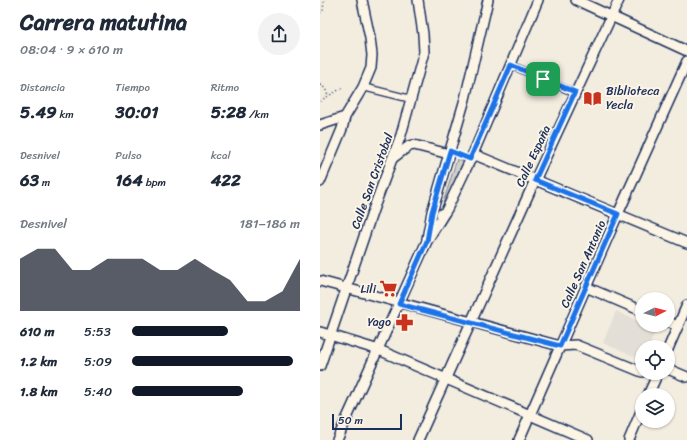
<!DOCTYPE html>
<html lang="es">
<head>
<meta charset="utf-8">
<style>
	:root { --surface:#fff; --page:#f2f2f3; --text:#1f2937; --muted:#747a83; --accent:#111827 }
	body { margin:0; font-family:Sriracha,sans-serif; background:var(--page); color:var(--text); height:100vh; display:flex; flex-direction:column; font-size:15px; white-space:nowrap }
	* { box-sizing:border-box; margin:0 }
	p { font-size:13px; color:var(--muted) }
	.icon { flex:none; width:22px; height:22px; fill:none; stroke:currentColor; stroke-width:2; stroke-linecap:round; stroke-linejoin:round }
	.map { position:relative; flex:1; overflow:hidden }
	.side { display:flex; flex-direction:column; background:var(--surface); width:320px }
	.side>* { flex:none }
	.needle { width:26px; rotate:84deg }
	.controls { position:absolute; left:315px; top:292px; display:grid; gap:8px }
	.controls a { display:grid; place-items:center; width:40px; height:40px; border-radius:50%; background:var(--surface); box-shadow:0 1px 3px #0004; font-size:20px }
	.scale { position:absolute; left:12px; bottom:10px; width:70px; box-sizing:border-box; padding-left:4px; border:2px solid #1b2f5e; border-top:0; font-size:11px; line-height:14px; white-space:nowrap; color:#1b2f5e; -webkit-text-stroke:3px #fcf5e5; paint-order:stroke }
	.pin { position:absolute; display:grid; place-items:center; width:34px; height:34px; color:#fff; margin:-17px; border-radius:8px; box-shadow:0 2px 6px #0006 }
	.round { display:grid; place-items:center; flex:none; width:42px; height:42px; border-radius:21px; background:var(--page) }
	.headline { display:flex; align-items:center; justify-content:space-between; height:68px; padding:0 20px }
	h1 { font-size:22px; font-weight:700; line-height:30px }
	.stats { display:grid; grid-template-columns:repeat(3,1fr); gap:6px; height:68px; padding:4px 20px }
	.stats div { display:grid; align-content:center }
	.stats b { font-size:17px; font-weight:700 }
	.stats small { font-size:11px; font-weight:400 }
	.stats p { font-size:11px }
	.chart { height:112px; padding:8px 20px }
	.chart p { display:flex; justify-content:space-between }
	.chart svg { width:100%; height:72px; margin-top:4px; fill:var(--accent); opacity:.7 }
	ul { padding:0 20px; list-style:none; font-size:13px }
	li { display:grid; grid-template-columns:64px 48px 1fr; align-items:center; height:30px }
	li i { height:10px; border-radius:5px; background:var(--accent) }
	main { display:flex; flex:1; min-height:0 }
	.map>svg:first-child { display:block }
	.built { fill:#e3dfd6 }
	.green { fill:#d3d1cc; stroke:#778095 }
	.lines { fill:none; stroke-linecap:round; stroke-linejoin:round }
	.pedestrian-casing { stroke:#1b2f5e; stroke-width:9 }
	.minor-casing { stroke:#1b2f5e; stroke-width:12 }
	.path { stroke:#1b2f5e; stroke-width:1.5; stroke-dasharray:1 3; stroke-linecap:butt }
	.pedestrian { stroke:#fcf5e5; stroke-width:6 }
	.minor { stroke:#fcf5e5; stroke-width:9 }
	.route-casing { stroke:#fff; stroke-width:8 }
	.route { stroke:#1a73e8; stroke-width:5 }
	.labels { text-anchor:middle; dominant-baseline:central; stroke-width:4; stroke-linejoin:round; paint-order:stroke }
	.poi-label { font-size:12px; fill:#1b2f5e; stroke:#fcf5e5; text-anchor:end }
	.street-label { font-size:12px; fill:#1b2f5e; stroke:#fcf5e5 }
</style>
</head>
<body>
<main>
<section class="side">
<div class="headline"><div><h1>Carrera matutina</h1><p>08:04 · 9 × 610 m</p></div><a class="round"><svg class="icon" aria-label="share" viewBox="0 0 24 24"><path d="M12 15V3M7 8l5-5 5 5M5 13v7h14v-7"/></svg></a></div>
<div class="stats">
<div><p>Distancia</p><b>5.49<small> km</small></b></div>
<div><p>Tiempo</p><b>30:01</b></div>
<div><p>Ritmo</p><b>5:28<small> /km</small></b></div>
</div>
<div class="stats">
<div><p>Desnivel</p><b>63<small> m</small></b></div>
<div><p>Pulso</p><b>164<small> bpm</small></b></div>
<div><p>kcal</p><b>422</b></div>
</div>
<div class="chart"><p><span>Desnivel</span>181–186 m</p>
<svg viewBox="0 0 160 44" preserveAspectRatio="none"><path d="M0 44V12L10 6L20 6L30 19L40 19L50 12L60 12L70 12L80 19L90 19L100 12L110 19L120 25L130 38L140 38L150 32L160 12V44z"/></svg>
</div>
<ul>
<li><b>610 m</b>5:53<i style="width:57%"></i></li>
<li><b>1.2 km</b>5:09<i style="width:96%"></i></li>
<li><b>1.8 km</b>5:40<i style="width:66%"></i></li>
</ul>
</section>
<div class="map">
<svg width="367" height="440" viewBox="0 0 367 440">
	<rect width="100%" height="100%" fill="#f3ede0"/>
	<filter id="ink" filterUnits="userSpaceOnUse"><feTurbulence type="fractalNoise" baseFrequency=".025" numOctaves="2"/><feDisplacementMap in="SourceGraphic" scale="8" xChannelSelector="R" yChannelSelector="G"/><feConvolveMatrix kernelMatrix="1 2 1 2 8 2 1 2 1" color-interpolation-filters="sRGB"/></filter>
	<g filter="url(#ink)">
		<polygon class="built" points="296,311 322,323 322,325 326,325 336,330 329,347 322,347 322,360 283,343"/>
		<polygon class="green" points="137,159 143,161 143,162 125,204 123,203"/>
		<g class="lines">
			<defs>
				<g id="pedestrian">
					<polyline points="191,65 255,93"/>
					<polyline points="43,87 91,99"/>
				</g>
				<g id="minor">
					<polyline points="256,0 367,51"/>
					<polyline points="0,125 25,117"/>
					<polyline points="153,154 367,243"/>
					<polyline points="73,158 89,146 94,145 129,154"/>
					<polyline points="0,182 22,129 25,117 43,87 51,68 52,55 50,38 42,0"/>
					<polyline points="121,214 125,212 127,209 153,154 218,0"/>
					<polyline points="107,239 112,212 145,99 168,0"/>
					<polyline points="0,281 240,346 256,345 322,372"/>
					<polyline points="266,287 322,311"/>
					<polyline points="348,322 358,326"/>
					<polyline points="0,332 59,350 268,440"/>
					<polyline points="348,349 367,305"/>
					<polyline points="0,366 53,210 81,135 104,52 103,34 98,0"/>
					<polyline points="348,369 367,377"/>
					<polyline points="328,395 338,373"/>
					<polyline points="17,440 107,241 125,212"/>
					<polyline points="98,440 215,180 299,0"/>
					<polyline points="199,440 298,214 367,61"/>
					<polyline points="309,440 322,409"/>
				</g>
			</defs>
			<use href="#pedestrian" class="pedestrian-casing"/>
			<use href="#minor" class="minor-casing"/>
			<g class="path">
				<polyline points="0,13 3,11 4,0"/>
				<polyline points="0,85 5,88 8,96"/>
				<polyline points="0,101 22,88"/>
			</g>
			<use href="#pedestrian" class="pedestrian"/>
			<use href="#minor" class="minor"/>
		</g>
	</g>
	<g class="lines" filter="url(#ink)">
		<defs>
			<polygon id="route" points="191,65 255,92 215,180 298,214 240,346 79,304 107,241 112,212 130,151 150,159"/>
		</defs>
		<use href="#route" class="route-casing"/>
		<use href="#route" class="route"/>
	</g>
	<defs>
		<symbol id="library-bare" viewBox="-9 -9 18 18"><path d="M-6-4Q-3-5.5-.7-3.5V5Q-3 3-6 4ZM6-4Q3-5.5 .7-3.5V5Q3 3 6 4Z" fill="#c8321e" stroke="#fcf5e5" stroke-width="2.5" paint-order="stroke"/></symbol>
		<symbol id="supermarket-bare" viewBox="-9 -9 18 18"><path d="M-6-5.5h2.5l.6 2H6L4.5 2H-2.5L-4.4-4H-6ZM-1.5 3.2a1.3 1.3 0 1 0 .1 0ZM3 3.2a1.3 1.3 0 1 0 .1 0Z" fill="#c8321e" stroke="#fcf5e5" stroke-width="2.5" paint-order="stroke"/></symbol>
		<symbol id="pharmacy-bare" viewBox="-9 -9 18 18"><path d="M-2-6h4v4h4v4h-4v4h-4v-4h-4v-4h4Z" fill="#c8321e" stroke="#fcf5e5" stroke-width="2.5" paint-order="stroke"/></symbol>
	</defs>
	<g fill-rule="evenodd">
		<use href="#library-bare" x="260" y="86" width="25" height="25"/>
		<use href="#supermarket-bare" x="56" y="276" width="25" height="25"/>
		<use href="#pharmacy-bare" x="72" y="310" width="25" height="25"/>
	</g>
	<g class="labels">
		<g class="poi-label">
			<text x="286" y="91" text-anchor="start">Biblioteca<tspan x="286" dy="14">Yecla</tspan></text>
			<text x="56" y="289">Lili</text>
			<text x="71" y="322">Yago</text>
		</g>
		<g class="street-label">
			<text transform="translate(213 156) rotate(-65)">Calle España</text>
			<text transform="translate(52 181) rotate(-70)">Calle San Cristobal</text>
			<text transform="translate(263 264) rotate(-66)">Calle San Antonio</text>
		</g>
	</g>
</svg>
<div class="controls">
<a><svg class="needle" viewBox="-14 -14 28 28"><path d="M0-13l5 13h-10z" fill="#e53935"/><path d="M0 13l5-13h-10z" fill="#747a83"/></svg></a>
<a><svg class="icon" aria-label="locate" viewBox="0 0 24 24"><circle cx="12" cy="12" r="6"/><path d="M12 2v4M12 18v4M2 12h4M18 12h4"/></svg></a>
<a><svg class="icon" aria-label="layers" viewBox="0 0 24 24"><path d="M12 4l9 5-9 5-9-5zM3 14l9 5 9-5"/></svg></a>
</div>
<div class="scale">50 m</div>
<div class="pin" style="left:223px;top:79px;background:#1e9e55"><svg class="icon" aria-label="arrive" viewBox="0 0 24 24"><path d="M6 21V4h12l-3 4 3 4H6"/></svg></div>
</div>
</main>
</body>
</html>
